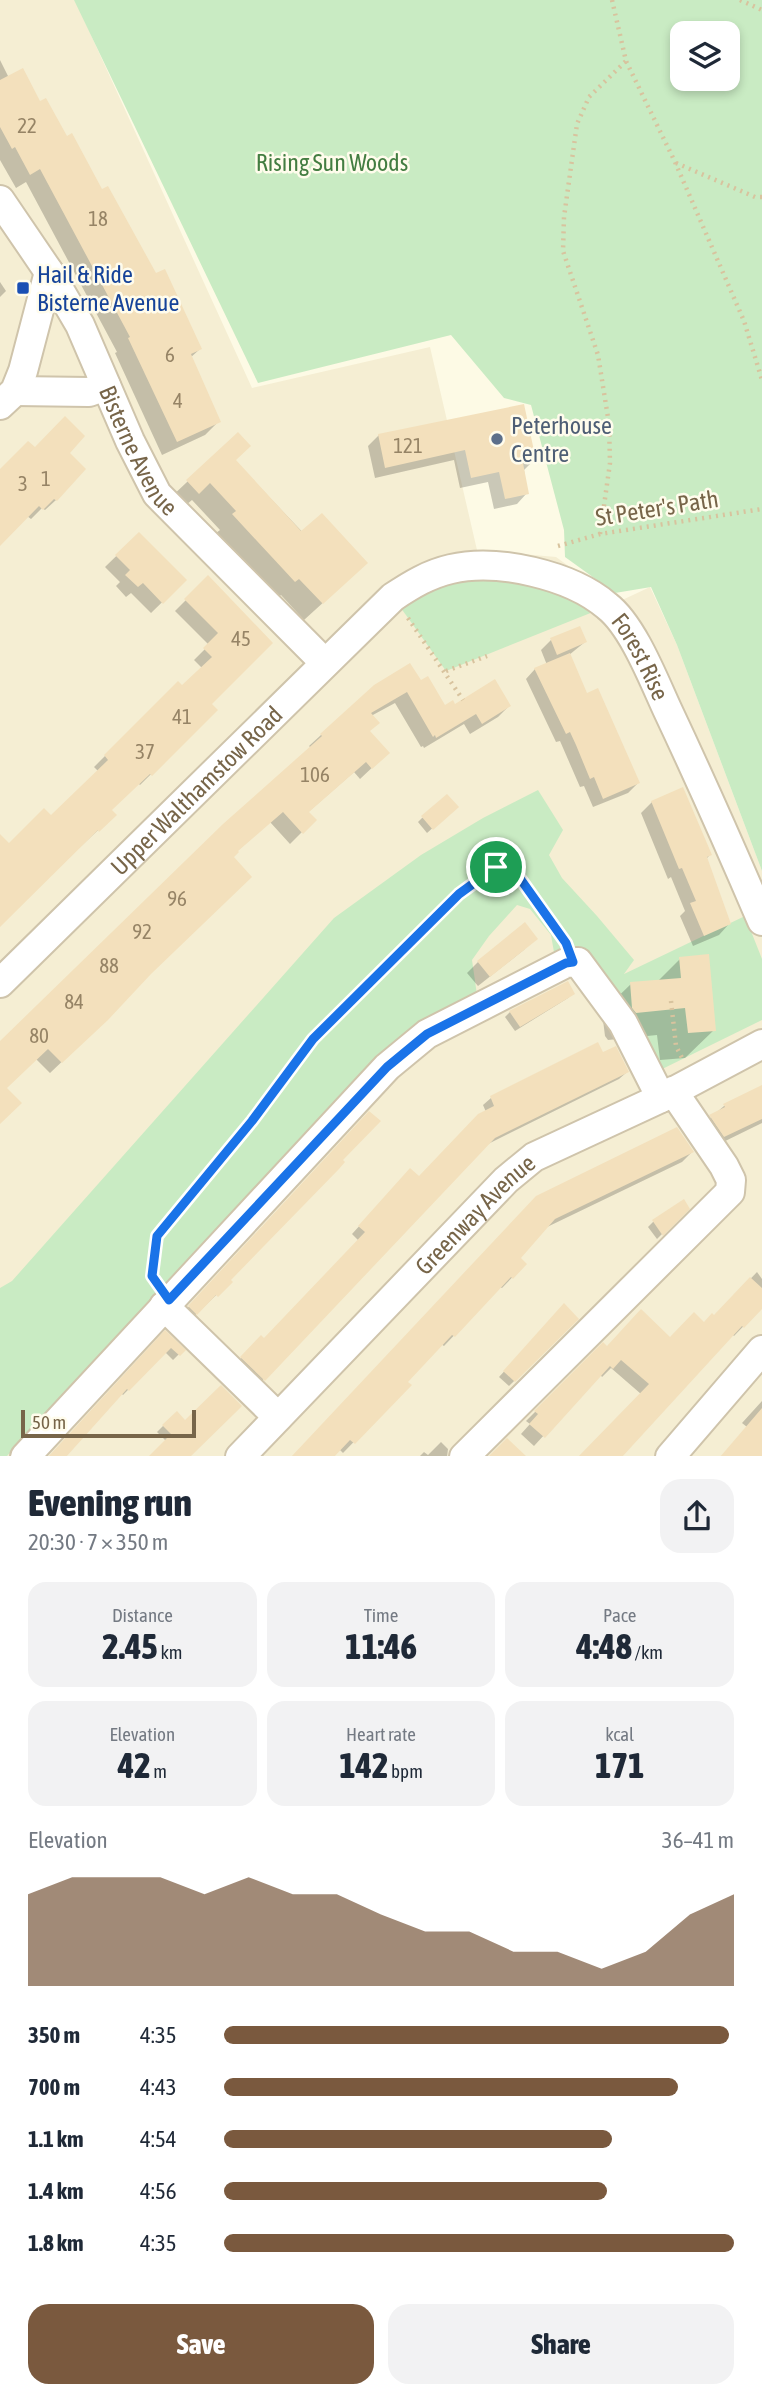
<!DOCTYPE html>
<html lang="en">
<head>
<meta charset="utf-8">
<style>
	:root { --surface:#fff; --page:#f2f2f3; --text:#1f2937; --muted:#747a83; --accent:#7a593e }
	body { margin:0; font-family:"Asap Condensed",sans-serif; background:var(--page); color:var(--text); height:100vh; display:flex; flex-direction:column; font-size:26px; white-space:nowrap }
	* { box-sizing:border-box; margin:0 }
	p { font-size:23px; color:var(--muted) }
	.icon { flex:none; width:38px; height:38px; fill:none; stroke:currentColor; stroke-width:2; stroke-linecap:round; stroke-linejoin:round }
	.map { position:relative; height:1456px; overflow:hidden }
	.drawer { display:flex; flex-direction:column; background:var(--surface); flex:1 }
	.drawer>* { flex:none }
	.tools { position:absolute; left:670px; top:21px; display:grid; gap:14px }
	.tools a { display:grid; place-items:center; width:70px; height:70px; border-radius:14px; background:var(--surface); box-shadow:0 4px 10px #0003; font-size:35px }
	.scale { position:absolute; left:21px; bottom:18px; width:175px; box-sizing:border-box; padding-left:7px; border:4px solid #776549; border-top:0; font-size:19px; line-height:24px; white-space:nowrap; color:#776549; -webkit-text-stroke:5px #fffcec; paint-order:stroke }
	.pin { position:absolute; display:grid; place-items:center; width:60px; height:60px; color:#fff; margin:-30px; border:4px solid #fff; border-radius:50%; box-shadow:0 2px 7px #0007 }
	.round { display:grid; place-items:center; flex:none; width:74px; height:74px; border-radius:21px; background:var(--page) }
	.head { display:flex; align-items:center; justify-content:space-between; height:119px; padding:0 28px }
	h1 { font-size:38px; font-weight:800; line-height:52px }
	.metrics { display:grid; grid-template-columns:repeat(3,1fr); gap:10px; height:119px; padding:7px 28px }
	.metrics div { display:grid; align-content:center; border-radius:18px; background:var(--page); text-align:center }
	.metrics b { font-size:35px; font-weight:800 }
	.metrics small { font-size:19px; font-weight:400 }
	.metrics p { font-size:19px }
	.chart { height:196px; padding:14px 28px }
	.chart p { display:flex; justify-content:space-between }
	.chart svg { width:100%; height:126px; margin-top:7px; fill:var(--accent); opacity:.7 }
	.action { display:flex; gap:14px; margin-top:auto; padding:14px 28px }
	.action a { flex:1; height:80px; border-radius:21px; background:var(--accent); color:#fff; font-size:28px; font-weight:800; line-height:80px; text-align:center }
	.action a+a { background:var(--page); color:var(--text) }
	ul { padding:0 28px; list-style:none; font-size:23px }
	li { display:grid; grid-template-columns:112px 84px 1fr; align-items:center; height:52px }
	li i { height:18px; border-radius:9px; background:var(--accent) }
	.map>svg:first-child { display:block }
	.residential { fill:#f5eed3 }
	.green { fill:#c9ebc3; fill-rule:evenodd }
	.shadow { fill:#0003 }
	.building { fill:#f3e0bc }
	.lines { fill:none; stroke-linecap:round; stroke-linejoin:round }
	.minor-casing { stroke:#cfc4ab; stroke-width:32 }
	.path { stroke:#d8c39e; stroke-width:4.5; stroke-dasharray:2 5; stroke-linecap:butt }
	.minor { stroke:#fff; stroke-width:28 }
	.route-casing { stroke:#fff; stroke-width:14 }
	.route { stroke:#1a73e8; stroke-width:9 }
	.transit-dot { fill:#1a4fb4; stroke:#fffcec; stroke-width:2.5 }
	.service-dot { fill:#5c6f8a; stroke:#fffcec; stroke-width:2.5 }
	.labels { text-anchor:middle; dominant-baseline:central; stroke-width:5; stroke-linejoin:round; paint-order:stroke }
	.number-label { font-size:21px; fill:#968466 }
	.park-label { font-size:24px; fill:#437d41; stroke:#fffcec }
	.transit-label { font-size:24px; fill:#164399; stroke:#fffcec; text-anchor:start }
	.service-label { font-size:24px; fill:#4e5e75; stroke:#fffcec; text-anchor:start }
	.street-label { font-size:24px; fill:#776549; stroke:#fffcec }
</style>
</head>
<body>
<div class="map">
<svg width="762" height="1457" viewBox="0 0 762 1457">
	<rect width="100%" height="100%" fill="#fdfae5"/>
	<polygon class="residential" points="0,0 75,0 252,388 430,347 477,550 556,557 618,602 650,587 677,645 762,871 762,1456 0,1457"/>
	<g class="green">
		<path d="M74 0H762V871L677 645 651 587 615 593 565 557 564 530 531 405 504 398 451 335 258 383ZM682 33H728V79H682Z"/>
		<polygon points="480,567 608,606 446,671 393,597"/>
		<polygon points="538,790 563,830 549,855 562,878 597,916 634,960 624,974 745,916 762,959 762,1020 650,1075 607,988 555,958 551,935 530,909 517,905 489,936 472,960 478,1002 400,1068 74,1384 7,1456 0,1457 0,1288 12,1281 334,918 421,855 483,818"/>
	</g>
	<g class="shadow">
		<polygon points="0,60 9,78 39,104 66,138 200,349 190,358 219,421 205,435 162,455 115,353 117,352 26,182 16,188 0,160"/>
		<polygon points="0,282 6,291 0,297"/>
		<polygon points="238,434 234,460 348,580 304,620 281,595 277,598 216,533 220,530 192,500 180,510 169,499"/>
		<polygon points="379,435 535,459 524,470 527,493 517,504 494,509 488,482 460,488 454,460 375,478 368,446"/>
		<polygon points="34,450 67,453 56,500 45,510 42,508 31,519 27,516 0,543 0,471"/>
		<polygon points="139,534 185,580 151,613 131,593 126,597 116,586 120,582 105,567"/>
		<polygon points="208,578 271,643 209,704 216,710 140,785 138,783 110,810 114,815 0,923 0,855 51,818 98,771 94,767 143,718 182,688 202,668 194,660 209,645 175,611"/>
		<polygon points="551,640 585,642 569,655 586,695 638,783 628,793 593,807 584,786 580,787 560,741 556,742 526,679 535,669 547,665 541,650"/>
		<polygon points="420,683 444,707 509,706 498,717 470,734 464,724 424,748 423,746 421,747 395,703 371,716 368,732 376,764 360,779 354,772 307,813 314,820 290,844 270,822 236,852 144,978 107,1019 50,1073 36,1059 5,1089 0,1122 0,1045 311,748 309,746 321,735 375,686"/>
		<polygon points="682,790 710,855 706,859 729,924 719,935 693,946 680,916 685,911 671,877 668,879 641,813 652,802"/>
		<polygon points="456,807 427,833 418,822 422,818"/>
		<polygon points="525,949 478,986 467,973 478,962"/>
		<polygon points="680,959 714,1030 685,1058 660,1060 657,1035 608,1040 605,1036 602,1012 631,984 658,981"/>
		<polygon points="567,983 573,993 568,998 515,1031 505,1017 510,1012"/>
		<polygon points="598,1045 603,1054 627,1072 619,1079 486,1145 256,1387 234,1366 261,1337 264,1340 359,1241 352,1234 403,1178 419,1178 486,1112 483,1105 491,1098"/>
		<polygon points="762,1087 762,1123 713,1147 700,1127 724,1106"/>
		<polygon points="369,1113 228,1281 230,1282 191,1319 184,1312"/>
		<polygon points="692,1152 682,1162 545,1228 518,1258 525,1264 502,1288 500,1287 444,1346 441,1344 406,1382 409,1385 343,1453 339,1449 526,1208"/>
		<polygon points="688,1208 657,1239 648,1227 653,1222"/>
		<polygon points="757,1272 762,1279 762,1307 734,1336 732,1334 641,1394 611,1368 602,1377 600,1374 534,1446 521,1434 530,1424 526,1421 603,1344 606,1348 670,1339 704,1324 714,1317"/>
		<polygon points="564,1306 577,1319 509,1386 499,1377"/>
		<polygon points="165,1333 183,1350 173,1360 165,1352 123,1395 121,1393"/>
		<polygon points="762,1401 762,1457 747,1427 742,1423"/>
		<polygon points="176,1413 185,1422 166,1441 157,1432"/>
		<polygon points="441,1442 448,1449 447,1457 419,1457 424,1452 428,1455"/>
	</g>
	<g class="building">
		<polygon points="23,68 40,101 46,98 67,136 72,133 102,189 108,186 156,273 165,269 202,349 191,354 221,422 177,442 128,338 130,337 40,169 30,175 15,147 12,149 0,127 0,80"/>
		<polygon points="524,404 536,460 523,463 529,494 505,499 499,472 471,478 465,450 385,468 378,434"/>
		<polygon points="65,416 85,436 70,453 86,469 57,501 54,499 43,510 39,506 0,546 0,469 28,441 35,447"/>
		<polygon points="238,432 251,446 236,460 301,531 322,513 368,563 323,604 299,579 295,582 283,569 232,514 236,511 210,483 199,494 186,480"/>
		<polygon points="139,532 187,580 163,604 143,583 138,587 125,575 130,570 115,555"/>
		<polygon points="208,575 273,643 212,704 218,710 152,776 150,774 112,810 117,815 99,832 98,830 0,927 0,834 9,843 44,808 51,815 108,760 104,755 178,681 182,685 212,657 203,648 218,633 184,599"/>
		<polygon points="580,626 587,642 557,655 550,638"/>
		<polygon points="570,653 587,693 598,688 640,783 603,799 594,777 590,779 576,745 570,732 566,734 534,668"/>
		<polygon points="410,663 421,680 428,676 445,705 453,700 455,704 495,679 511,706 482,724 476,714 436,738 435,735 433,737 407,692 371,713 380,723 370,731 390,753 372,769 366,762 309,812 317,820 303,834 283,812 238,851 239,852 234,857 252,877 151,974 108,1020 62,1063 48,1049 7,1088 22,1103 0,1124 0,1041 223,824 322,736 320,734 374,685"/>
		<polygon points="683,787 712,855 707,857 731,924 704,936 690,903 696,901 682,868 679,869 651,801"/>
		<polygon points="447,794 459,807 433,830 421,816"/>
		<polygon points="525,922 538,939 490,977 477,961"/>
		<polygon points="709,954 716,1031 688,1033 685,1008 636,1013 632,1008 630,982 681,978 679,957"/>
		<polygon points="568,981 575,994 520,1027 509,1011"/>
		<polygon points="598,1042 603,1052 616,1046 629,1072 495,1138 265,1381 240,1357 261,1335 264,1338 365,1232 358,1226 410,1168 419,1176 478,1114 494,1106 490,1096"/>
		<polygon points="762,1085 762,1119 724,1137 709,1115 725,1107 723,1104"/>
		<polygon points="369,1111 381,1121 343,1160 345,1162 339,1169 231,1280 233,1282 218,1297 216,1295 197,1315 188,1306"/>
		<polygon points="677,1127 694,1152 555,1219 521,1258 527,1264 513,1279 511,1277 455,1337 452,1335 408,1382 412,1385 355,1444 350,1440 334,1457 291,1457 536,1196"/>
		<polygon points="684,1199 690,1209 663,1236 652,1220"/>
		<polygon points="750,1277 762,1288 762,1309 744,1328 742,1326 622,1457 578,1457 649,1384 621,1360 613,1369 610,1366 545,1438 529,1424 538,1414 534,1411 603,1342 607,1346 641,1309 670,1337 694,1312 704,1322 712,1313 714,1315"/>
		<polygon points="564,1303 579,1319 515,1382 503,1371"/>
		<polygon points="165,1330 186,1350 180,1356 171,1348 129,1391 127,1389 66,1457 48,1457"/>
		<polygon points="221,1385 242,1406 235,1413 190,1457 148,1457 171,1434 162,1425 177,1411 185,1420"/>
		<polygon points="762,1408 762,1457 720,1457"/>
		<polygon points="507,1438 527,1457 488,1457"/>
	</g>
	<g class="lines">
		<defs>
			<g id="minor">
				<path id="s1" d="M0 200 49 272 80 325 130 441 157 494 325 663"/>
				<polyline points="15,391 89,392 106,386"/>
				<polyline points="0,405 15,391 23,371 49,272"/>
				<path id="s2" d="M0 983 393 597C411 585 429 574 451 569 497 558 571 575 607 606 633 626 654 681 668 711 701 781 732 851 762 921"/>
				<polyline points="164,1306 278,1417"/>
				<polyline points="25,1457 387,1067 427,1034 566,963 578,962 623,1023 661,1098"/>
				<path id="s3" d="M240 1457 506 1180 534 1157 661 1098 762 1044"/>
				<polyline points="464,1457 730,1192 731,1180 724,1166 673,1091"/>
				<polyline points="670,1457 762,1350"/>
			</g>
		</defs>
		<use href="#minor" class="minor-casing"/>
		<g class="path">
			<polyline points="612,0 626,61 675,162 744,321 762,380"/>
			<polyline points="740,0 762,10"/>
			<polyline points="676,163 755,197 762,197"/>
			<polyline points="600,534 610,463 609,424 598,355 563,251 564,217 577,124 589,97 626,61"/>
			<polyline points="558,546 600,534 762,509"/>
			<polyline points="408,618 463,700"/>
			<polyline points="446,671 487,656"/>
			<polyline points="671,1001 676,1046 683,1060"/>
			<polyline points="156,1282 152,1276 157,1236 252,1121 313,1039 459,894 496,867 514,870 563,939"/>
		</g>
		<use href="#minor" class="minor"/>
	</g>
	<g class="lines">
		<defs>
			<polygon id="route" points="496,867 514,870 566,943 573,962 566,963 427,1034 387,1067 169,1300 152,1276 157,1236 252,1121 313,1039 459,894"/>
		</defs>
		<use href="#route" class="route-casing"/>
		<use href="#route" class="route"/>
	</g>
	<rect class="transit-dot" x="16" y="281" width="14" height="14" rx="3.5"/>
	<circle class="service-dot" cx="497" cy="439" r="7"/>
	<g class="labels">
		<g class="number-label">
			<text x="27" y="125">22</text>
			<text x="98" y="218">18</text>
			<text x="170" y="354">6</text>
			<text x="178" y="400">4</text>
			<text x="408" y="445">121</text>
			<text x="46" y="478">1</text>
			<text x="23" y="483">3</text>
			<text x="241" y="638">45</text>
			<text x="182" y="716">41</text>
			<text x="145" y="751">37</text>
			<text x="315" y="774">106</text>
			<text x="177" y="898">96</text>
			<text x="142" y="931">92</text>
			<text x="109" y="965">88</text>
			<text x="74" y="1001">84</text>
			<text x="39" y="1035">80</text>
		</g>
		<g class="park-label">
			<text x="332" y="162">Rising Sun Woods</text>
		</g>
		<g class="transit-label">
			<text x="37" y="274">Hail &amp; Ride<tspan x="37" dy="28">Bisterne Avenue</tspan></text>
		</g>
		<g class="service-label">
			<text x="511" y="425">Peterhouse<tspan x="511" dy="28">Centre</tspan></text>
		</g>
		<g class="street-label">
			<text stroke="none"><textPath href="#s1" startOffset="287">Bisterne Avenue</textPath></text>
			<text transform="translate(657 508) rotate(-9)">St Peter's Path</text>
			<text stroke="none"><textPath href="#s2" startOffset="842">Forest Rise</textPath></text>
			<text stroke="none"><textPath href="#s2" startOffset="275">Upper Walthamstow Road</textPath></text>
			<text stroke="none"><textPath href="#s3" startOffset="338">Greenway Avenue</textPath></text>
		</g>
	</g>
</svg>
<div class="tools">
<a><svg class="icon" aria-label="layers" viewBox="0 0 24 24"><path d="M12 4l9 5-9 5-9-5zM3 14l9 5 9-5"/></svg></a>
</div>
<div class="scale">50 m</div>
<div class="pin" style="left:496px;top:867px;background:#1e9e55"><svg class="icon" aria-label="arrive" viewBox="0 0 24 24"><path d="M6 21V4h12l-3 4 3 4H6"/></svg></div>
</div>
<section class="drawer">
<div class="head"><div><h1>Evening run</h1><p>20:30 · 7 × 350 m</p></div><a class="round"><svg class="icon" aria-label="share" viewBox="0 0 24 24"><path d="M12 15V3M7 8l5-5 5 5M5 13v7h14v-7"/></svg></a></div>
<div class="metrics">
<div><p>Distance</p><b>2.45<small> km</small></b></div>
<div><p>Time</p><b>11:46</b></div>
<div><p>Pace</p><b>4:48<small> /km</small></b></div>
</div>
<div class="metrics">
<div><p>Elevation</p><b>42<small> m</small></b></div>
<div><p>Heart rate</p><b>142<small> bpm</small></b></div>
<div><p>kcal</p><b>171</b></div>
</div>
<div class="chart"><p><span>Elevation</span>36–41 m</p>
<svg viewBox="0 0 160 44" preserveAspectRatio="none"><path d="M0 44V12L10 6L20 6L30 6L40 12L50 6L60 12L70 12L80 19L90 25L100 25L110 32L120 32L130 38L140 32L150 19L160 12V44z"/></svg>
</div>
<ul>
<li><b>350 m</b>4:35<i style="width:99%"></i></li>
<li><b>700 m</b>4:43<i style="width:89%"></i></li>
<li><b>1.1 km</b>4:54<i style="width:76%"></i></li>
<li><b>1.4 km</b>4:56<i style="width:75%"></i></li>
<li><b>1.8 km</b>4:35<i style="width:100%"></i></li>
</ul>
<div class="action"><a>Save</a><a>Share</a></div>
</section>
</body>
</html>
